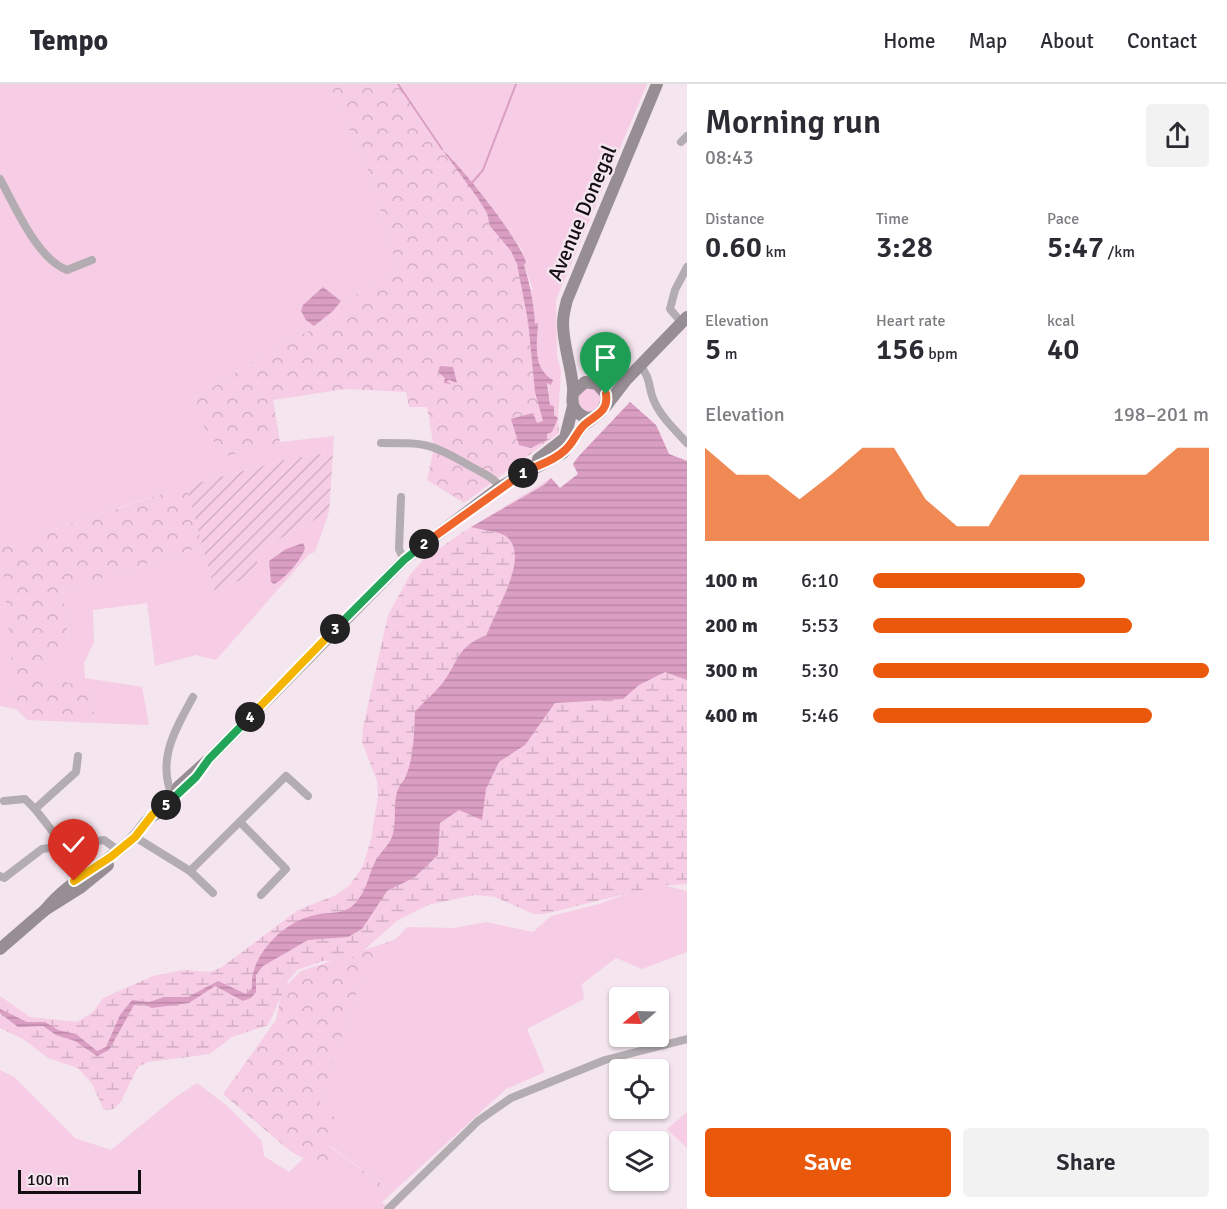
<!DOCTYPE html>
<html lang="en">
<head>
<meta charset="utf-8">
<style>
	:root { --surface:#fff; --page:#f2f2f3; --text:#2b2b33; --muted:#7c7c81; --line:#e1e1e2; --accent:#ea580c }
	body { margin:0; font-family:Signika,sans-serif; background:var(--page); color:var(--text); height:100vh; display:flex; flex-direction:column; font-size:22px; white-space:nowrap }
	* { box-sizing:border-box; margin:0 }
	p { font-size:20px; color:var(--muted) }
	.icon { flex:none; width:33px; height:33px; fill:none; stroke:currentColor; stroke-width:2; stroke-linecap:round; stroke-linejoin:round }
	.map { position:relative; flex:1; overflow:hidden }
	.details { display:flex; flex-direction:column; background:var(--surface); width:540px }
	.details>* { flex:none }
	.needle { width:39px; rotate:251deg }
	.buttons { position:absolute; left:609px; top:903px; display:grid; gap:12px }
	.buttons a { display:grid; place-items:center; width:60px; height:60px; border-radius:6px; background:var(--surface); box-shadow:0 2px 4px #0004; font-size:30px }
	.scale { position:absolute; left:18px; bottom:15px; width:123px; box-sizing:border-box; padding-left:6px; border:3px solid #130e11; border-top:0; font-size:16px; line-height:21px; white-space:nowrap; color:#130e11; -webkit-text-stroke:4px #f4e5ee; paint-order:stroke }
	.pin { position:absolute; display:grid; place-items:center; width:51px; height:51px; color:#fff; margin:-62px -26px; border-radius:50% 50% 50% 0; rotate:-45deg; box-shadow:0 0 6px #0007 }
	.pin .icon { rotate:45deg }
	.km { position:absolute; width:30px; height:30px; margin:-15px; border-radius:50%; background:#222; color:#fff; font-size:16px; line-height:30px; text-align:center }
	.round { display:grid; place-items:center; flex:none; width:63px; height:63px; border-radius:6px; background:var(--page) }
	.headline { display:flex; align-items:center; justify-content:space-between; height:102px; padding:0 18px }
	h1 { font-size:33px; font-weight:600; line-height:45px }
	.stats { display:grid; grid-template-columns:repeat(3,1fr); gap:9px; height:102px; padding:6px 18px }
	.stats div { display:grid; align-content:center }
	.stats b { font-size:30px; font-weight:600 }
	.stats small { font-size:16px; font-weight:400 }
	.stats p { font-size:16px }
	.chart { height:168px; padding:12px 18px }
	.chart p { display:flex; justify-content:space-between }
	.chart svg { width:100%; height:108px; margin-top:6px; fill:var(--accent); opacity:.7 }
	.button { display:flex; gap:12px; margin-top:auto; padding:12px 18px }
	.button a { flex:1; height:69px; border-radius:6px; background:var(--accent); color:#fff; font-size:24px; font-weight:600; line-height:69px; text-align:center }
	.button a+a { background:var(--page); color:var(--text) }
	ul { padding:0 18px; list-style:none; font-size:20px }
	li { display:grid; grid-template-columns:96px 72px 1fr; align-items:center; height:45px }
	li i { height:15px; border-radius:8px; background:var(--accent) }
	header { display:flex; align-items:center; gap:36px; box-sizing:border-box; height:84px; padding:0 30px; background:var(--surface); border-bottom:2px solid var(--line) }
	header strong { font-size:28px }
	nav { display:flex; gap:33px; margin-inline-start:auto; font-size:21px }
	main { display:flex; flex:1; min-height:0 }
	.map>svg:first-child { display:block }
	.grass { fill:#f6cde5 }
	.forest { fill:url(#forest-crowns) }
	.wetland { fill:url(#wetland-marsh) }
	.garden { fill:url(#garden-furrows) }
	.water { fill:url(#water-rules) }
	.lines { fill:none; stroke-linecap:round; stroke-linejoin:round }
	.stream { stroke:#db9ec3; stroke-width:2 }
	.street { stroke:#b3acb0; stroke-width:8 }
	.secondary { stroke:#978e93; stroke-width:12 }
	.split-1-casing { stroke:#fff; stroke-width:12 }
	.split-2-casing { stroke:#fff; stroke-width:12 }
	.split-3-casing { stroke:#fff; stroke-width:12 }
	.split-4-casing { stroke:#fff; stroke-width:12 }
	.split-5-casing { stroke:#fff; stroke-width:12 }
	.split-6-casing { stroke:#fff; stroke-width:12 }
	.split-1 { stroke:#f0652b; stroke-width:8 }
	.split-2 { stroke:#f0652b; stroke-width:8 }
	.split-3 { stroke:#22a559; stroke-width:8 }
	.split-4 { stroke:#f5b400; stroke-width:8 }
	.split-5 { stroke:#22a559; stroke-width:8 }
	.split-6 { stroke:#f5b400; stroke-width:8 }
	.labels { text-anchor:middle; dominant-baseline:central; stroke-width:5; stroke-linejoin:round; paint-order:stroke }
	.street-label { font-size:21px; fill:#130e11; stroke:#f4e5ee }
</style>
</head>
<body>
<header>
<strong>Tempo</strong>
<nav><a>Home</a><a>Map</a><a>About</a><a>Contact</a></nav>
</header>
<main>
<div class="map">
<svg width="687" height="1125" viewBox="0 0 687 1125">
	<defs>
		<pattern id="forest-crowns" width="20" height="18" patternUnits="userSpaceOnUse" patternTransform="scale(1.5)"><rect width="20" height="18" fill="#f6cde5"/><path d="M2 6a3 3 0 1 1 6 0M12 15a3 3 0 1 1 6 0" fill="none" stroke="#d2afc3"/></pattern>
		<pattern id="wetland-marsh" width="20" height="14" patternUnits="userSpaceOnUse" patternTransform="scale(1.5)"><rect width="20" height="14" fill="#f6cde5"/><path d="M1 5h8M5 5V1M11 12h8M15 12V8" fill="none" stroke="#d2afc3"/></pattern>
		<pattern id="garden-furrows" width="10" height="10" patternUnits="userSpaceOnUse" patternTransform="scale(1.5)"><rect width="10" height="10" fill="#f6cde5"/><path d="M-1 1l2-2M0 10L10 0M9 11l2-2" fill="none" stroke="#d2afc3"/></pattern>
		<pattern id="water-rules" width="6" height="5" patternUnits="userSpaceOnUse" patternTransform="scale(1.5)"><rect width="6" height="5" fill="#db9ec3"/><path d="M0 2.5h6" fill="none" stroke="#bb87a6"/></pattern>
	</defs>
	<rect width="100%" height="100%" fill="#f4e5ee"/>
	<g class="grass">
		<path d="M0 0H329L370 91 399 190 365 202 328 238 276 263 189 318 280 358 334 352 333 368C219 386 111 427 2 463L16 625 0 622Z"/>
		<polygon points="400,0 647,0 556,216 557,272 561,287 558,334 554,331 550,322 548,294 538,281 536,269 537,253 531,220 532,203 524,181 523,167 482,111 452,78"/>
		<circle cx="590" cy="316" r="12"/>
		<polygon points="329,428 315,468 309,470 216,576 196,571 155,582 147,519 93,526 94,558 84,579 85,594 142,603 149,641 95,639 91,605 46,594 41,567 69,558 62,507 203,462 215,506 257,467"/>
		<polygon points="655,799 687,807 687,868 642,885 616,874 582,900 584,915 527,945 545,988 506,1005 393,1108 330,1062 320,1018 363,890 407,843 455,844 486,838 533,848 551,832 599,820"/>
		<polygon points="0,986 14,993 75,1054 111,1066 173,1015 197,999 226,1021 262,1057 264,1072 289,1088 304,1074 320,1082 331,1076 390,1125 0,1125"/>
		<polygon points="687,1028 687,1064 667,1045"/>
	</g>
	<g class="forest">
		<path d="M329 0H400C417 26 432 53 452 77 477 108 513 139 526 178L524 181C530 201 534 220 535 240L538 239C537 260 532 284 553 296L551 301 547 299 550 321 554 322V331L558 334 559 349 464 419 427 396 434 364 427 323H409L406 308 345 305 273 316 280 358 223 373 189 318 276 263 328 238 365 202 399 190 370 91Z"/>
		<polygon points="186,402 203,462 62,507 69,559 41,567 46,593 91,605 95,639 27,636 16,625 1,463"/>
		<polygon points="400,854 363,890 320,1018 339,1038 330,1063 393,1108 381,1119 331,1077 320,1083 290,1067 223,1010 276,936 282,906 301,887"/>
	</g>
	<polygon class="wetland" points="630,318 656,341 669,370 687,377 416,709 346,843 421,712 687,506 687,800 658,802 544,830 534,830 495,813 474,811 428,821 398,836 356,873 346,876 323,877 297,886 288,897 268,941 232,953 210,970 148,978 138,983 120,1019 114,1025 104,1026 92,1000 78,984 48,974 23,955 0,944 0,912 30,933 77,938 93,928 103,914 153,892 183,886 210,888 222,883 298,826 336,811 349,802 363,782 371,755 378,712 377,697 362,658 363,643 388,531 410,491 422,477 460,450 551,394 560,404 578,390 573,380 578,373"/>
	<polygon class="garden" points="333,368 329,428 257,467 257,489 215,507 186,402 285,376"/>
	<g class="water">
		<path d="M441 64C463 85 516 150 526 178L524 181C530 201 534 220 535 240L538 239C537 260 532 284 553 296L551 301 547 299 550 321 554 322V331L558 334 552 348 547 350V356L531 364 519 361 511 335 533 329 537 339 543 337 535 308 528 237 517 180 511 167 490 142 487 129 477 113Z"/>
		<polygon points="323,203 341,217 333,227 314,242 306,236 301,227 303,221"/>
		<polygon points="440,282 453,283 457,299 451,297 448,291 450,296 446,297 452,300 444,299 445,294 438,288"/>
		<path d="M630 318 656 341 669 370 687 377V596L665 588 639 601 623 615 555 619 525 661 499 678 486 705 482 736 459 726 440 739 438 771 415 793 387 807 362 845 348 853 308 856 263 882 256 891V908L251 914 243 917 215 902 189 919 152 924 143 920 134 921 109 966 97 972 75 957 56 951 43 942 18 943 0 929V925L27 938H45L58 946 76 950 97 967 106 963 120 931 132 916 149 918 164 913H188L218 897 246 910 252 904C249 872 284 837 315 831 332 827 345 832 357 817 367 805 368 793 374 780 378 770 388 763 392 753 397 738 393 722 397 708 399 701 404 697 406 692 414 672 414 649 415 628 423 618 433 611 441 601 459 579 455 563 487 551 494 527 531 474 507 453 500 447 481 446 471 443L544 401 551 394 560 404 578 390 573 380 578 373Z"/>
		<path d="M303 459 305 464C302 475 285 495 274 500L271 498 269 477 286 465Z"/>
	</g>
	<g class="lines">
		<g class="stream">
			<polyline points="398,0 442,65"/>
			<polyline points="471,100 483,86 516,0"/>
		</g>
		<g class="street">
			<polyline points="681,58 687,52"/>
			<path d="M0 95C15 122 37 175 67 186L92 176"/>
			<polyline points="681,238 670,225 675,206 687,183"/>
			<path d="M640 282C651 293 648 304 654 317 661 333 675 346 687 359"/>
			<path d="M381 359C426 359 431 359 470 382 481 388 493 393 500 403"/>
			<polyline points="401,413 399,465 404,476"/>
			<polyline points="78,672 76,688 35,725 64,762 104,756 119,767"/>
			<path d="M173 714C156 676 175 646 193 613"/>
			<polyline points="4,717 25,715 35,725"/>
			<polyline points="240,738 286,785 261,811"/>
			<polyline points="135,753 190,787 286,692 308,712"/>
			<polyline points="190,787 213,809"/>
			<polyline points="0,792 4,794 42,765 64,762"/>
			<polyline points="388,1125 478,1037 511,1014 605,976 687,955"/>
		</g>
		<g class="secondary">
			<path d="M574 308 585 298 597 300 606 310C609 328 588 344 575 325 570 318 574 311 573 303 571 281 563 261 563 239 563 231 565 224 567 216L657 0"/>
			<polyline points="606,322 626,296 687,233"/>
			<polyline points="538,375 565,354 573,322"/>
			<polyline points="176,710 178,703 209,675 404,476 500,403 563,369 583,342 596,332"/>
			<path d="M45 826C71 794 106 781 134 753 143 744 146 733 160 728"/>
			<polyline points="0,865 45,826 80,804 108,781"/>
		</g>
	</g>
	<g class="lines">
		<defs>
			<path id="split-1" d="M523 389C536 381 551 379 564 367 573 360 576 349 584 341 595 331 609 328 606 310"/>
			<polyline id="split-2" points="424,460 523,389"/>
			<polyline id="split-3" points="335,545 404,476 424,460"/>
			<polyline id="split-4" points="250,633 335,545"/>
			<polyline id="split-5" points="166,721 196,693 209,675 250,633"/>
			<polyline id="split-6" points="74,797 112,772 135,753 153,730 166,721"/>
		</defs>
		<use href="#split-1" class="split-1-casing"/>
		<use href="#split-2" class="split-2-casing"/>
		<use href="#split-3" class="split-3-casing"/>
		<use href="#split-4" class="split-4-casing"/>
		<use href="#split-5" class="split-5-casing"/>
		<use href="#split-6" class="split-6-casing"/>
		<use href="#split-1" class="split-1"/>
		<use href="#split-2" class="split-2"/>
		<use href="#split-3" class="split-3"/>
		<use href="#split-4" class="split-4"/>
		<use href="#split-5" class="split-5"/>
		<use href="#split-6" class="split-6"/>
	</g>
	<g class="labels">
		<g class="street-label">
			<text transform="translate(582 129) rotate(-67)">Avenue Donegal</text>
		</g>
	</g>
</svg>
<div class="buttons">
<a><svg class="needle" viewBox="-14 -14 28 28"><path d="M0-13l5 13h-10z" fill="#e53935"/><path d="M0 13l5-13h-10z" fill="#7c7c81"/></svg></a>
<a><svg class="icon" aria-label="locate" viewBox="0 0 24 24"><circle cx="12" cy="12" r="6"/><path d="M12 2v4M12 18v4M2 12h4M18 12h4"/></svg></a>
<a><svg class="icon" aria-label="layers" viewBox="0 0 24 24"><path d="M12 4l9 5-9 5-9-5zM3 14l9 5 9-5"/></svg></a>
</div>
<div class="scale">100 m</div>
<div class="pin" style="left:606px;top:310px;background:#1e9e55"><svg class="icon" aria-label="arrive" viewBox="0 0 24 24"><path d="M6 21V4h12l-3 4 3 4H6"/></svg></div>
<div class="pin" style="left:74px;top:797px;background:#d93025"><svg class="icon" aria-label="check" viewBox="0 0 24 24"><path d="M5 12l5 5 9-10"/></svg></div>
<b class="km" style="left:523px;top:389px">1</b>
<b class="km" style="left:424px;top:460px">2</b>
<b class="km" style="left:335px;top:545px">3</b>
<b class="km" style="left:250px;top:633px">4</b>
<b class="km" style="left:166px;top:721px">5</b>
</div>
<section class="details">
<div class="headline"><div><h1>Morning run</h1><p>08:43</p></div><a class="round"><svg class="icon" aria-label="share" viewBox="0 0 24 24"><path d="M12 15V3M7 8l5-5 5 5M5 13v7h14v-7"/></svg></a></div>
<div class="stats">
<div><p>Distance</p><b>0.60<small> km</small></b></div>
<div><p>Time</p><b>3:28</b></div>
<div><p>Pace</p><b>5:47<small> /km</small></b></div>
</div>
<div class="stats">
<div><p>Elevation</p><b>5<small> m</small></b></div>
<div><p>Heart rate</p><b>156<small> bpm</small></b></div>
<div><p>kcal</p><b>40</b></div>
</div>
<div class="chart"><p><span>Elevation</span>198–201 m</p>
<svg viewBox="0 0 160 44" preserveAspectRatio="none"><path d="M0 44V6L10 17L20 17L30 27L40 17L50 6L60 6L70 27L80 38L90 38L100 17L110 17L120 17L130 17L140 17L150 6L160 6V44z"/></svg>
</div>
<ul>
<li><b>100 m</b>6:10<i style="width:63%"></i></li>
<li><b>200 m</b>5:53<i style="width:77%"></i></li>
<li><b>300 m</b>5:30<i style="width:100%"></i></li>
<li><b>400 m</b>5:46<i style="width:83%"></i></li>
</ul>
<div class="button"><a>Save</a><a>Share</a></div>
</section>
</main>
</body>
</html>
